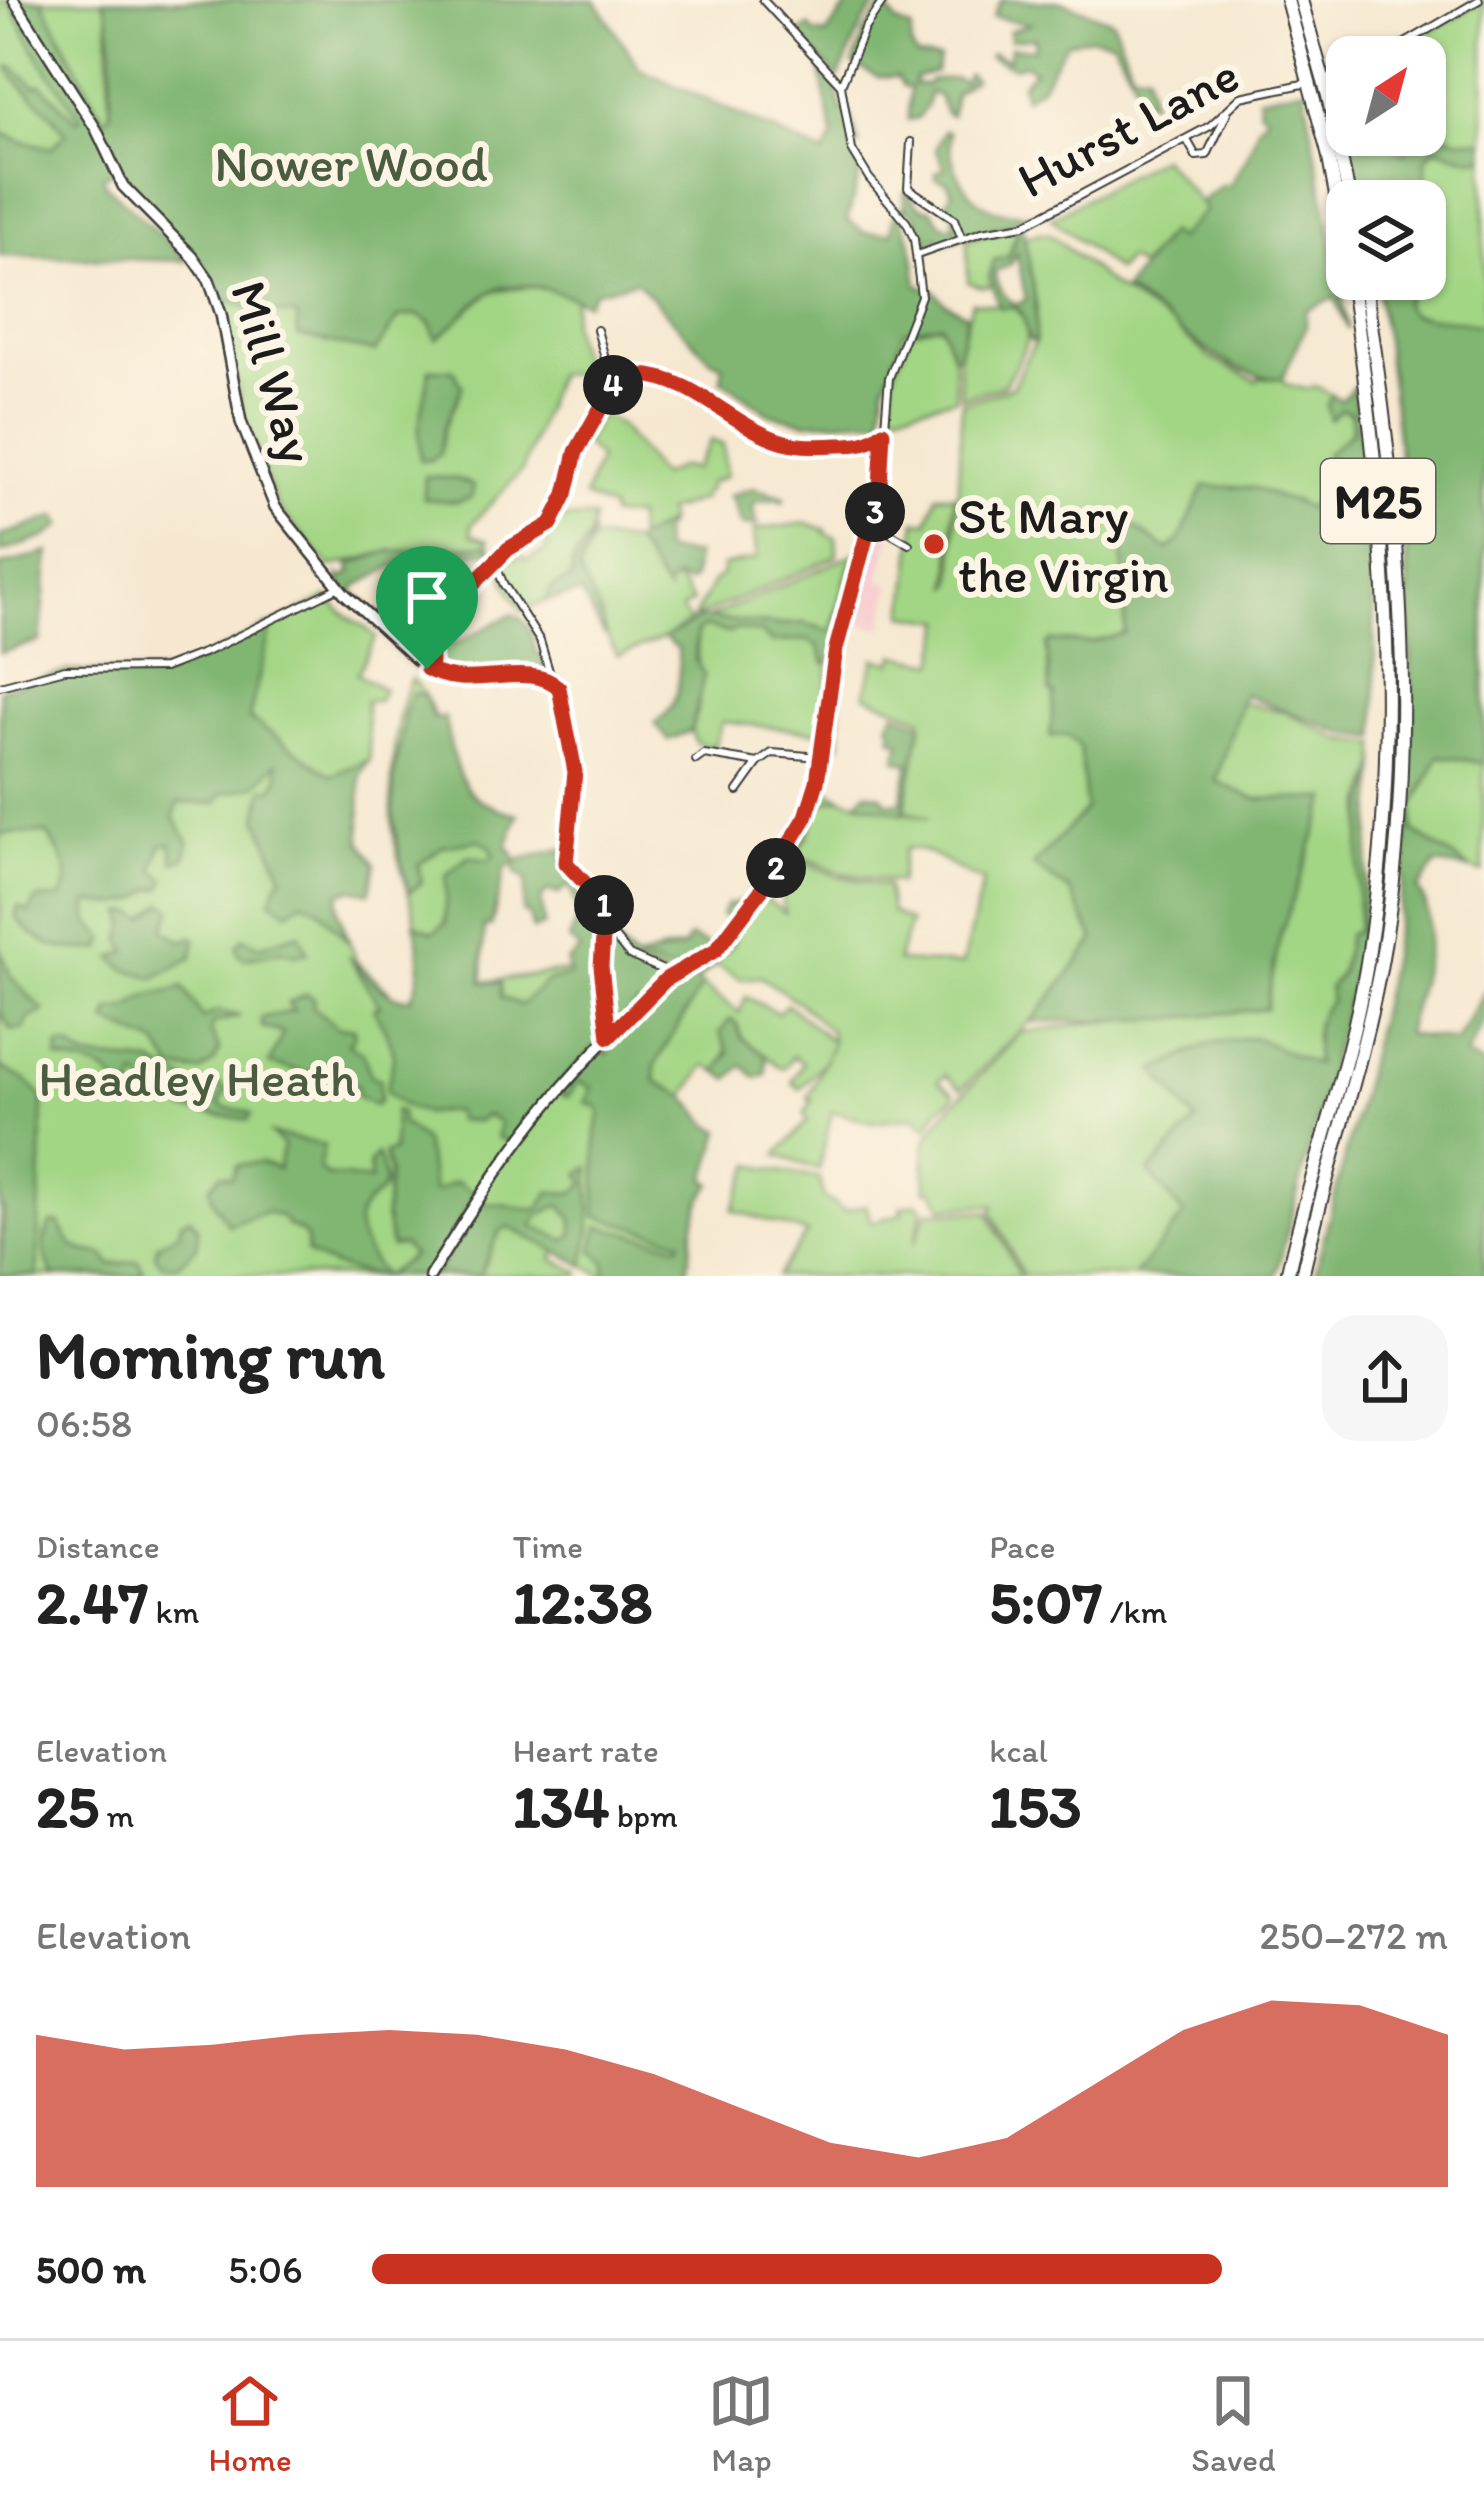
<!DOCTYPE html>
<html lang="en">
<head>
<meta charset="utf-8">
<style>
	:root { --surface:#fff; --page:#f6f6f6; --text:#222; --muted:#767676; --line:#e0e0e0; --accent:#c8321e }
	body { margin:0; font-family:Itim,sans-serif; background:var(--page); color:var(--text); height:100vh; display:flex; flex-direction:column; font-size:45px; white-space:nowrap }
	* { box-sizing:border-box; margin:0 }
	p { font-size:39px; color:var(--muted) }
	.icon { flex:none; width:66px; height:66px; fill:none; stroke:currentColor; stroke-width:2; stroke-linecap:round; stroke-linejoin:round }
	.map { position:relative; height:1276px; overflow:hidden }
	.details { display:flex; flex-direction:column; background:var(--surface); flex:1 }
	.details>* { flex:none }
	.needle { width:78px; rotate:36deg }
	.tools { position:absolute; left:1326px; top:36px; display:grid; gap:24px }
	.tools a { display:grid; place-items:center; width:120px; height:120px; border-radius:24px; background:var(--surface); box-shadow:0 3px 9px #0004; font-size:60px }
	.pin { position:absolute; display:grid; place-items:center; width:102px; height:102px; color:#fff; margin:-123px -51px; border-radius:50% 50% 50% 0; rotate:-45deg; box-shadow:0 0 12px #0007 }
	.pin .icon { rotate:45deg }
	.km { position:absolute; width:60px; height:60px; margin:-30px; border-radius:50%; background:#222; color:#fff; font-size:33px; line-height:60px; text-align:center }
	.round { display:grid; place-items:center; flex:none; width:126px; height:126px; border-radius:36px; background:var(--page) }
	.overview { display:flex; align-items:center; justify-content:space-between; height:204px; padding:0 36px }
	h1 { font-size:66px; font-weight:700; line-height:90px }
	.metrics { display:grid; grid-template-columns:repeat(3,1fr); gap:18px; height:204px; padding:12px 36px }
	.metrics div { display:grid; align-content:center }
	.metrics b { font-size:60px; font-weight:700 }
	.metrics small { font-size:33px; font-weight:400 }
	.metrics p { font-size:33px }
	.chart { height:336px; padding:24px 36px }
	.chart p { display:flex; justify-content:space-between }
	.chart svg { width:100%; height:216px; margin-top:12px; fill:var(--accent); opacity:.7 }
	ul { padding:0 36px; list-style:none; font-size:39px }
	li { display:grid; grid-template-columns:192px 144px 1fr; align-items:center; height:90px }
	li i { height:30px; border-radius:15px; background:var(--accent) }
	.tabs { display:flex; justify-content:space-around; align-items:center; height:168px; border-top:3px solid var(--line); background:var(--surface); font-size:33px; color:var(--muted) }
	.tabs a { display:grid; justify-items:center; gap:6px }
	.tabs .active { color:var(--accent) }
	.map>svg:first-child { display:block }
	.built { fill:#f7cfd1 }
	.green { fill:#a2d584; stroke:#5f7850; stroke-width:3; fill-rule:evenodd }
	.forest { fill:#81b672; stroke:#4e6947; stroke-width:3; fill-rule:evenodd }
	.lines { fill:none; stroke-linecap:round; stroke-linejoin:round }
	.minor-casing { stroke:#3d3b37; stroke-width:10 }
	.major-casing { stroke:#3d3b37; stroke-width:14 }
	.highway-casing { stroke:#3d3b37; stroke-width:16 }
	.minor { stroke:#fff; stroke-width:6 }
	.major { stroke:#fff; stroke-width:9 }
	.highway { stroke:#fff; stroke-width:12 }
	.route-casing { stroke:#fff; stroke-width:24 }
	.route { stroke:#c8321e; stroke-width:15 }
	.poi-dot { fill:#c8321e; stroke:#fcf5e5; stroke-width:4.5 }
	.labels { text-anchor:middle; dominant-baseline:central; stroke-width:12; stroke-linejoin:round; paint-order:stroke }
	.shield { fill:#fcf5e5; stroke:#5f5d58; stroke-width:3 }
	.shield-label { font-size:48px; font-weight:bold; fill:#1c1c1c }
	.street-label { font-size:51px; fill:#1c1c1c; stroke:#fcf5e5 }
	.park-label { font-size:51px; fill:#4b5d40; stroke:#fcf5e5 }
	.poi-label { font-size:51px; fill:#1c1c1c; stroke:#fcf5e5; text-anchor:start }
</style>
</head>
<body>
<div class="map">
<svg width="1484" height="1276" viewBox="0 0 1484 1276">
	<rect width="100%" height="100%" fill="#fcf5e5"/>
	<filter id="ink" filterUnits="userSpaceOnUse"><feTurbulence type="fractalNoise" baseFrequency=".00833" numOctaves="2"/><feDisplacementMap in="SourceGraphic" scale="24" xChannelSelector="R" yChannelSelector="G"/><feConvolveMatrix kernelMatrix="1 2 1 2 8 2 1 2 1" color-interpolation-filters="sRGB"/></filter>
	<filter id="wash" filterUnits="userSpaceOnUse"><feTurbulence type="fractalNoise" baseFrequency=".004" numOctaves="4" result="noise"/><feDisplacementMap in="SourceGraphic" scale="48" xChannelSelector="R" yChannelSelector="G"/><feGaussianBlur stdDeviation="2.7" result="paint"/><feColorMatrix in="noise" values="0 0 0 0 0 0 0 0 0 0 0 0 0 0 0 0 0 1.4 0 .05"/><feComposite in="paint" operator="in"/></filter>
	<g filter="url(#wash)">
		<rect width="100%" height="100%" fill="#f6e8d0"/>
		<polygon class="built" points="874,526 891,538 880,574 881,581 891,583 884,627 871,627 848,618"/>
		<g class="green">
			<polygon points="0,0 103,0 108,13 110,114 90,132 80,118 52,148 21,141 0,132"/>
			<path d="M1484 1V753L1412 737C1409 583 1403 431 1375 279H1425V201H1361L1347 135H1425V57H1387Z"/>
			<polygon points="1161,157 1206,210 1177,239 1168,233 1140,267 1127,259 1117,271 1051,218"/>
			<polygon points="1012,227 1017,231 1008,257 995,260 989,277 993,286 982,287 968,282 967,240"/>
			<path d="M1039 233 1050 234 1111 285 1173 326 1212 359 1257 381 1259 378 1282 379 1285 384 1305 389 1316 386 1332 395 1327 404 1331 418 1341 409 1351 414 1352 431 1326 454 1331 473 1308 509 1294 501 1179 541 1168 550 1123 519 1125 634 1092 643 1051 641 1047 645 1050 691 1054 693 1051 736 1067 735 1080 747 1086 809 1034 866 1070 891 1095 940 1054 998 961 1089 945 1075 938 1081 954 1093 953 1098 938 1110 927 1128 915 1117 873 1122 832 1111 819 1170 777 1155 808 1120 804 1114 812 1100 808 1098 832 1045 824 1062 800 1089 792 1082 803 1063 793 1056 783 1069 741 1037 737 1025 720 1069 717 1071 706 1065 685 1096 656 1081 655 1065 702 985 739 1013 746 997 778 1013 787 1004 832 1042 830 1031 798 1002 761 977 741 979 715 965 697 980 641 1077 684 1113 721 1131 703 1185 680 1276H604L557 1251 553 1259 580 1272V1276H0V834L47 833 68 671 165 673 215 653 328 597C341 617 361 621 376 637L357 674 383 689 378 701H366C365 724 371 739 369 762L341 791 338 910 357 962 398 999 411 998C437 957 404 888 395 844 387 803 393 716 411 679 434 695 444 755 460 782 474 805 493 834 513 852L504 868 491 926H484L483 982 568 971 567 962 605 929 637 963 660 951 684 947 689 937 709 946C735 937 747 918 762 897L785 913 781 889 794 858 838 876 887 886 891 912 910 922 897 961 962 965 983 881C954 872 938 851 908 848L904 851 899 883 841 873 796 854 808 836 822 801 843 798 929 819 905 810 922 718 865 695 875 658 893 663 895 655 936 663 944 621 905 615 916 521 928 522 937 495H954L950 588 953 583 962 403 1012 387 1035 342 1037 307 1024 237Z"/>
			<path d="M531 287 567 292 575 298 571 323 581 364 606 362 611 375 556 374 523 469 471 525 472 535 488 540 489 545 390 551 330 567 277 506 244 422 221 298C284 318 351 321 417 315L430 323 436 338 490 292ZM462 387 443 430 440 453 419 426 426 404Z"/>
			<path d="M972 302 1014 307C1043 330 1018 360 1004 385L961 398 958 355Z"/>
			<polygon points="941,324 953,356 956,398 891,413 893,376 911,331"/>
			<polygon points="600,414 619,425 660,476 680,467 694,469 711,440 723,445 726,476 708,484 709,490 702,494 703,499 666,512 669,522 638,541 636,517 611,516 611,509 584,497 599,459 584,444"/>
			<path d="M593 518C593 542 572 555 572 579L551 588 546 601 522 611 505 582 500 561 523 556 526 560 546 551 549 530 558 519Z"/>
			<polygon points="807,523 826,530 825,533 836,538 837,556 693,619 713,582 722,575 722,566 757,559 754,530"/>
			<path d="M593 539 634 542 669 594 666 587 676 579 693 602 681 610 690 622 664 638 618 656C602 631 593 599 579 570Z"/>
			<path d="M859 552V563C842 580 838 607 832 631L804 623 777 625 706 619Z"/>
			<polygon points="706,627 729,633 736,629 761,633 771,642 808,640 819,647 824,663 829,663 820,732 722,722 714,747 696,743 691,731 699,705 697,631"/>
			<path d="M1239 702 1285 712 1342 740 1377 744V765L1364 804 1358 930 1349 936 1340 974 1329 987 1330 1001 1316 1067 1156 1070 1196 1121 1149 1172 1184 1215 1134 1276H1023L992 1212 994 1205 943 1207 934 1191 926 1190C926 1175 923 1156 926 1142 933 1118 1000 1059 1020 1033L1089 1023 1266 1009 1280 936 1326 799H1255L1216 782Z"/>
			<polygon points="1439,756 1484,763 1483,873 1471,869 1413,831 1414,806"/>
			<path d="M752 1164C775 1173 796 1172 819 1178L824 1198 845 1211 866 1205 871 1222 902 1214 901 1207 917 1203 923 1208 914 1244 927 1211 988 1212 1020 1276H776L807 1233 733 1210Z"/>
		</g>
		<g class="forest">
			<path d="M8 0H42L104 119 110 114C112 79 116 32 103 0H595L640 69 824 154 833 136 821 72 836 87 841 110 850 113 859 145 850 148 861 170 847 220 865 233H892L893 218 898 213C912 236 915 259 918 285L934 290 945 303 967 315 958 355 953 356 941 324 905 330 885 384 882 419 805 422 770 414 721 379 723 365 710 359 636 281 595 291 587 303C559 292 516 275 486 295 468 307 454 327 436 339L430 322 417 315 399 317 375 352 298 336 297 316 260 311 221 298 213 281 136 198 118 169 104 176V183L187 261 0 256V132L21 141 51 148 65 134C53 108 21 93 8 67H14L35 86 41 84 76 121 80 118 36 53Z"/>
			<polygon points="852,0 880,0 864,22 838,78 798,35 809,26 814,33 826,35"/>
			<polygon points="888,0 898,0 888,11 897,23 912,29 911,47 917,57 939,59 936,72 915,78 914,84 926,85 931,80 955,78 963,82 968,74 974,79 955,94 951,116 946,114 939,96 929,93 927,105 918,118 908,120 910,87 904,87 897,77 877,77 853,64 866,31"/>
			<polygon points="1001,0 1063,2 1113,21 1132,71 1147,72 1151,102 1144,99 1113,41 1091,37 1066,43 1041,86 1024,98 1022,83 1034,71 1025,64 1013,67 989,57 991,53 1009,60 1010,47 1034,49 1036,38 1010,40 1009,31 1030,24 993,17"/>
			<path d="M1304 87 1348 330 1335 298 1306 311V327L1282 379C1220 375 1175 322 1124 290L1168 233 1177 239 1205 210 1200 202 1222 185 1229 186 1246 159 1260 122H1263L1266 114 1260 110 1258 97Z"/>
			<path d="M944 130 949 132C949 164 964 200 998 211 1010 215 1024 212 1037 215L942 244 937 237 927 246 925 232 919 230 916 217 908 209 904 212 901 208 905 206 904 193H908L920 207 931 209 941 224 954 228V212L944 207 952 192 947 182 936 178V172L945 169 936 149Z"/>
			<polygon points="1433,130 1457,139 1484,141 1484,157 1473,159 1434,148 1426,159 1425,236 1425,201 1361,201 1347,135 1379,135 1404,153"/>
			<path d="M1012 227H1022C1030 266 1038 302 1035 342L1029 340 1022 313 1014 307 1000 308 989 277 994 260 1009 257 1017 232ZM1017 253 1026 300 1017 304C1005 301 995 284 995 272L1011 264Z"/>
			<path d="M1375 279H1412L1404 307 1411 314 1484 325V763L1439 756 1414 806 1413 831 1471 869 1436 864 1418 889C1444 924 1415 993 1406 1034L1456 1041 1484 992V1020L1466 1056 1484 1065V1276H1314C1344 1159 1377 1042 1397 922 1412 834 1413 747 1411 659 1408 531 1398 405 1375 279Z"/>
			<polygon points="430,369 454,370 462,387 443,430 440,453 432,460 420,460 419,426"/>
			<polygon points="1354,387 1372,569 1377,737 1343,733 1244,694 1216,781 1255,799 1328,799 1280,936 1266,1009 1163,1019 1032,1022 1095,940 1070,891 1033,866 1086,809 1080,747 1067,735 1050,736 1054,694 1050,692 1047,645 1051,641 1091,643 1125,633 1122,519 1168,550 1179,541 1204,486 1254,488 1309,508 1331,473 1326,454 1352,431 1351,412 1341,409 1330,419 1327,404 1332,395 1341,400"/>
			<polygon points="425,476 457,479 474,486 471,498 456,502 424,499"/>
			<path d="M753 488 785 497 783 502 777 499 756 502 752 507 758 525 743 526C734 516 738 505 729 496Z"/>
			<polygon points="57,516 62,525 46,537 0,553 0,536"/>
			<polygon points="669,522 662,533 663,551 696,555 693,579 688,583 676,579 664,588 634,542"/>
			<polygon points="593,532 579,570 602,617 605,636 581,593 546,601 551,588 572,578 572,564"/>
			<path d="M489 545 493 552 412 557 355 587 354 591 390 626 421 646 427 638 434 637 437 630 455 644 513 614C533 623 532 638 536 653L541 655 546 673 473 677 433 667V662H426L340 585 338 575 343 578 352 572 349 565 390 551Z"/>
			<polygon points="49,552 40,641 0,653 0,566"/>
			<path d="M853 561 859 563 829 663H825L819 647 808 640 771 642 761 633 736 629 729 633 706 627 697 631 695 659 704 675 691 731 668 740 655 723C683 705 679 677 678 648L664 638 702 618 777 625 804 623 831 631 842 605 845 578Z"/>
			<path d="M267 626 270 631 249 718 331 775 369 760 360 775 361 841 376 864 370 893 352 889 339 894 338 910 348 942 318 908 303 901 288 912 271 900 278 881 283 877 258 818 264 788 272 789 279 779 277 763 255 786 221 794 217 803H178L174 817 189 843 185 858 174 862 171 843 161 845 154 869 166 880 161 889H152C136 907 111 906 89 902 84 921 92 926 105 938L102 949C63 952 40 948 16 917L18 907 29 912 36 899 61 898C76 872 60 855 47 833L0 834V689L68 671 165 673 215 653Z"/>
			<polygon points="839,689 841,744 832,743 829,747 830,776 825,788 843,798 822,802 796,854 791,851 821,788 832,691"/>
			<path d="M414 693 425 696 433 719 444 717C457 771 456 802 518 814L507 847 517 860 562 849 568 873 600 903 599 925 637 963 672 979 708 961 740 927 732 946 697 980 702 985 655 1065 656 1081 685 1096 711 1126 721 1131 706 1179 712 1184C689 1212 694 1243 686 1276H606L605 1261 593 1250 599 1226 679 1245 681 1240 596 1216V1131L601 1113 598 1107 586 1103 592 1088 578 1081 568 1097 559 1093 600 1050 607 1054 615 1043 611 1038 641 1007 639 1004 615 1027 603 1025 600 1042 548 1096 510 1143 497 1137 500 1123 487 1115 477 1121 457 1120 455 1111 424 1113 403 1105 387 1092C387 1079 394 1066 393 1054 392 1038 379 1023 374 1008L380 1006 348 956C364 972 387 1002 411 998 424 974 421 949 414 924L433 932 445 924 446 875 469 856 486 860 494 856 491 848 480 840 443 846 418 865 422 882 409 893C396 846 386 797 399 749 405 728 401 711 414 693ZM515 862V873L526 880 523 913 529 915 533 930 544 925 541 899 548 891 559 894 566 886 571 888 579 916 569 940 580 950 567 962 570 975 546 982 521 1005 501 997V983L482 982 484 926H491L505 869Z"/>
			<polygon points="895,712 922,724 903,814 857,802 866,792 882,795 887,802 901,803 909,763 896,760 901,742 891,738 893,731 889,724"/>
			<path d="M1377 765 1362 922 1349 994 1276 1276H1134L1184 1215 1149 1172 1196 1121 1155 1071 1208 1044 1253 1037 1316 1065C1315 1042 1311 1019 1330 1001L1329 987 1341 974 1348 935 1358 930C1356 871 1359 821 1377 765Z"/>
			<path d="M779 861 725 937C710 954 693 963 672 972L639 959 684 947 689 937 709 946 721 942 731 921 721 915 727 905 740 903Z"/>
			<polygon points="163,903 173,909 164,929 182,941 192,937 196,939 192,958 154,978 125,969 113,958 127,951 122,940 126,922 124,913 132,912 144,918"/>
			<polygon points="299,933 308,953 295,955 282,951 244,959 239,955 237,946 244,938 260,946"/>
			<polygon points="0,948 11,977 44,1011 29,1018 24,1029 11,1030 0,1011"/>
			<path d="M183 987 203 1018 217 1011 240 1016 213 1023 211 1032 220 1050 214 1062 201 1072 173 1069 158 1045 106 1021 111 1010C137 1012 130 1001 150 995 162 991 171 993 183 987Z"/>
			<polygon points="307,994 314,998 313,1007 339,1028 354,1028 354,1037 348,1044 363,1053 371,1077 380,1079 380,1100 375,1105 358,1096 357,1085 269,1064 283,1033 262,1027 261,1018 294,1011 288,1003"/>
			<polygon points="730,1019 737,1024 741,1037 766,1056 766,1074 756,1078 743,1065 729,1079 717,1071 729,1053 720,1033"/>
			<path d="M59 1046 70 1047 85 1058 152 1063 202 1088 216 1083 227 1091 219 1104C230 1113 241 1107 252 1114L248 1120 184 1110 180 1095 175 1093 164 1099 137 1077 133 1085 136 1091 119 1089C107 1063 83 1067 58 1059Z"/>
			<polygon points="0,1067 24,1079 43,1098 37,1276 0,1276 4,1211 0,1202"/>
			<path d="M395 1110 401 1113V1122L424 1142 434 1192 456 1182 475 1193 428 1276C384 1276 340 1276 307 1252 308 1234 303 1232 288 1226L282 1217 266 1212 228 1225 212 1198 210 1186 221 1174 232 1177 237 1165 260 1162 278 1169 283 1145 271 1134 324 1145 319 1168 327 1176C344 1175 355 1181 371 1180L369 1164 377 1154C396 1203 373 1186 360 1214 352 1232 372 1263 384 1276L412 1256 403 1245 391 1247 385 1215 389 1173 384 1153 393 1151Z"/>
			<path d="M589 1167 591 1227 584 1265 508 1227 500 1231 479 1276H434L481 1200 487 1204C504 1201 520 1211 539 1209L550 1192 572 1193 585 1185 580 1173ZM560 1205 573 1219V1236L565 1240 533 1226 538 1216Z"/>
			<polygon points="190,1217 198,1227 197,1247 177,1265 162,1265 155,1255 158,1244 179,1232 181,1222"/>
			<path d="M52 1223 60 1224C70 1249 77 1252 103 1254L111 1265 138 1261 144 1271 136 1276H54C44 1258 38 1242 52 1223Z"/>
		</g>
	</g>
	<g filter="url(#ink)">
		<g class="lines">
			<defs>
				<g id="minor">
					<polyline points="1381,57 1479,0"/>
					<polyline points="1331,77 1347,71"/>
					<polyline points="841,85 864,29 884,0"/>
					<polyline points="1187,140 1196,156 1207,155 1227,113"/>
					<polyline points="911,142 908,188 954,219 962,239"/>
					<polyline points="917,255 982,232 1024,225 1210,126 1241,97 1303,84"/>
					<polyline points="597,330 613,386"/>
					<path d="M613 386C667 355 710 407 755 430 782 443 807 446 837 445 853 445 867 445 881 435"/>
					<polyline points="873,523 909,544"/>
					<polyline points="494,562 504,585 540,641 552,681"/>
					<polyline points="427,669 435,626 446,611 507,549 541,531 557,516 576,453 613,386"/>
					<polyline points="0,686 65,669 164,668 208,651 339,587"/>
					<polyline points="696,760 704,754 758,763"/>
					<polyline points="738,791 758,763 772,753 820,757"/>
					<polyline points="605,926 629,955 672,974"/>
					<polyline points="610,1036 666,979 716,950 760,892 807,815 817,781 835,649 880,486 889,378 921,296 914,239 907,223 869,178 852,150 841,85 763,0"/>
				</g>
				<path id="major" d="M14 0 96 129 123 186 193 257 209 280 221 314 241 422 275 507 344 593 427 669 466 680 538 676 559 688 575 774 566 863 600 899 605 909 601 966 609 1037C536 1109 483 1189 430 1276"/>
				<g id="highway">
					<polyline points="1287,0 1328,153 1347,254"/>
					<polyline points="1301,0 1328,96 1350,201"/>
					<path d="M1287 1276C1311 1166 1353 1061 1369 950 1403 728 1384 500 1351 279"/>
					<path d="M1302 1276C1326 1169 1363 1066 1382 958 1420 739 1399 498 1364 279"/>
				</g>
			</defs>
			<use href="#minor" class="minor-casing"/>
			<use href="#major" class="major-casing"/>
			<use href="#highway" class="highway-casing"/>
			<use href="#minor" class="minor"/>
			<use href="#major" class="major"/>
			<use href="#highway" class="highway"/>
		</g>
	</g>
	<g class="lines" filter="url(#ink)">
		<defs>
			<path id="route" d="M640 375C699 378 736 433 793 444 807 447 824 446 840 445 857 445 870 444 883 432L880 486 836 649 817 782 806 817 760 892 716 950 666 979 609 1037 601 966 605 909 600 899 566 863 575 772 559 688C529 659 469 693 427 669L431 663 430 642 442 616 508 549 551 524 566 494 576 452 613 386Z"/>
		</defs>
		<use href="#route" class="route-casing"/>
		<use href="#route" class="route"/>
	</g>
	<circle class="poi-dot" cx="934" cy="544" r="12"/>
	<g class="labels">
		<rect class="shield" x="1321" y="459" width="114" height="84" rx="9"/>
		<g class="shield-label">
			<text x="1378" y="501">M25</text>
		</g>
		<g class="street-label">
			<text transform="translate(1128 127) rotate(-28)">Hurst Lane</text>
			<text transform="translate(273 372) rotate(74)">Mill Way</text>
		</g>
		<g class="park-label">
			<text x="351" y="163">Nower Wood</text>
			<text x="197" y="1078">Headley Heath</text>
		</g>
		<g class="poi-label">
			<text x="958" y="515">St Mary<tspan x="958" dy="59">the Virgin</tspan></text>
		</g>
	</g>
</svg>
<div class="tools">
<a><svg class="needle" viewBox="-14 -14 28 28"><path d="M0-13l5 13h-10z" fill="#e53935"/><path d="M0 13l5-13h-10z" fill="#767676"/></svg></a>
<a><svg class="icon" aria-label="layers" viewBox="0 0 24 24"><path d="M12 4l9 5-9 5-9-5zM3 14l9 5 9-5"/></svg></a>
</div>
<div class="pin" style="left:427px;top:669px;background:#1e9e55"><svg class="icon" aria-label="arrive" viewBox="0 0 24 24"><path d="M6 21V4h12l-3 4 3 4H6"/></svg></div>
<b class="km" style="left:604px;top:905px">1</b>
<b class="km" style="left:776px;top:868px">2</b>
<b class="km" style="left:875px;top:512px">3</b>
<b class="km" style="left:613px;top:385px">4</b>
</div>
<section class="details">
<div class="overview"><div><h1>Morning run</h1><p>06:58</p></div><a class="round"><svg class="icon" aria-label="share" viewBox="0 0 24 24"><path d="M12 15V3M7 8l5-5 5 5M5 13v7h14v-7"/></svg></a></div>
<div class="metrics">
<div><p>Distance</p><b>2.47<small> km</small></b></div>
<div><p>Time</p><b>12:38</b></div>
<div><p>Pace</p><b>5:07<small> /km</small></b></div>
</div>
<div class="metrics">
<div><p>Elevation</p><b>25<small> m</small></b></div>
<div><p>Heart rate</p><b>134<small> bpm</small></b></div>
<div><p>kcal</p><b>153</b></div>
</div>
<div class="chart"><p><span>Elevation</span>250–272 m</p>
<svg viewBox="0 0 160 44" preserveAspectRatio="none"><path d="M0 44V13L10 16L20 15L30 13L40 12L50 13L60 16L70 21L80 28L90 35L100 38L110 34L120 23L130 12L140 6L150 7L160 13V44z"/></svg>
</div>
<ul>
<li><b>500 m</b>5:06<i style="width:79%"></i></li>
</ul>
</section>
<nav class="tabs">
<a class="active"><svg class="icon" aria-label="home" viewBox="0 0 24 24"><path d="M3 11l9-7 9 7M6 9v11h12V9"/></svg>Home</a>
<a><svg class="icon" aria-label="map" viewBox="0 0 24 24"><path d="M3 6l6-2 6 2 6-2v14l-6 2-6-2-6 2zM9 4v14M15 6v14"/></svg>Map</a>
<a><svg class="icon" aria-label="saved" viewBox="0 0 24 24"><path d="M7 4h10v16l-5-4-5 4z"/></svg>Saved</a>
</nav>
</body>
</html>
